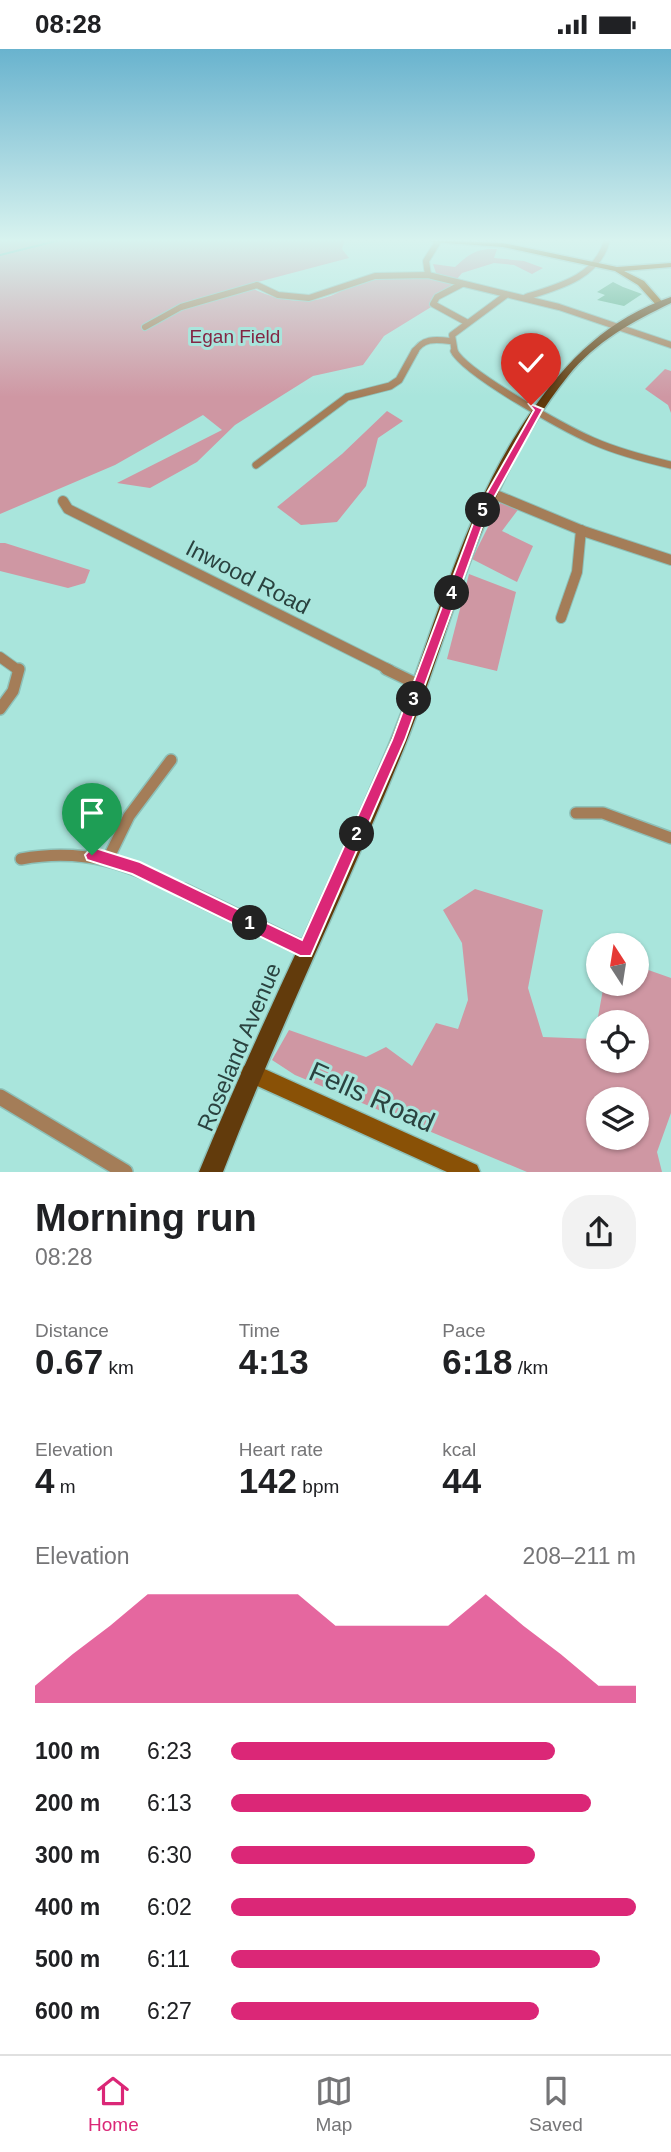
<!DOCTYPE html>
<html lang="en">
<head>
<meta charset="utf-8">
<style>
	:root { --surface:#fff; --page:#f2f2f2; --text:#202124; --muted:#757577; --line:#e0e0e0; --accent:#db2777 }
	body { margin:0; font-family:Arial,sans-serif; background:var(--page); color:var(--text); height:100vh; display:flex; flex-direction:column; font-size:26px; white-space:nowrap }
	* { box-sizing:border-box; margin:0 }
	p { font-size:23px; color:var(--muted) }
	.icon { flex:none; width:38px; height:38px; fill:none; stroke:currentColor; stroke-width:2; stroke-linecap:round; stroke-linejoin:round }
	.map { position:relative; height:1123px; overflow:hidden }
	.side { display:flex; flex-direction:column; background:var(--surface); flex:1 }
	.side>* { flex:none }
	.needle { width:46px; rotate:348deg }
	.fabs { position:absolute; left:586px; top:884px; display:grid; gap:14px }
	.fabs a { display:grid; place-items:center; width:63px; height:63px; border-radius:50%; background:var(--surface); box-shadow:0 2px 5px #0004; font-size:35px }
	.pin { position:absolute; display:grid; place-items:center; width:60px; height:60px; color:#fff; margin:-72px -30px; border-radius:50% 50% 50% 0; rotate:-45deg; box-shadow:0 0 7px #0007 }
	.pin .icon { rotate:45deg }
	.km { position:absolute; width:35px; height:35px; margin:-18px; border-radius:50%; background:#222; color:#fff; font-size:19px; line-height:35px; text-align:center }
	.round { display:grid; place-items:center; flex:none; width:74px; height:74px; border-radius:28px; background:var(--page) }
	.summary { display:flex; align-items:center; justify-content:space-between; height:119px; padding:0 35px }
	h1 { font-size:38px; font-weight:700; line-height:52px }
	.stats { display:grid; grid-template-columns:repeat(3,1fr); gap:10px; height:119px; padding:7px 35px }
	.stats div { display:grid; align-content:center }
	.stats b { font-size:35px; font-weight:700 }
	.stats small { font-size:19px; font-weight:400 }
	.stats p { font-size:19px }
	.chart { height:196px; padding:14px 35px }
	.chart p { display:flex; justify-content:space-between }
	.chart svg { width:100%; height:126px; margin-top:7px; fill:var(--accent); opacity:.7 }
	ul { padding:0 35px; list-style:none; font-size:23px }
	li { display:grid; grid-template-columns:112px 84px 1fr; align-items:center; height:52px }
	li i { height:18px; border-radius:9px; background:var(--accent) }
	.status { display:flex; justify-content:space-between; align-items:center; height:49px; padding:0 35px; background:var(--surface); direction:ltr }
	.status svg { height:19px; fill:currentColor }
	.menu { display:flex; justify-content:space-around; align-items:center; height:98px; border-top:2px solid var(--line); background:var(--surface); font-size:19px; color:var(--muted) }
	.menu a { display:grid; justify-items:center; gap:4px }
	.menu .active { color:var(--accent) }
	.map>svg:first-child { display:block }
	.green { fill:#cf97a3; fill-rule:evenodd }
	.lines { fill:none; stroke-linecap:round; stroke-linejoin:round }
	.stream { stroke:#4ab2a6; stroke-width:2 }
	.building { fill:#58ac89 }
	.street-far4-casing { stroke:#8dc1b9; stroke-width:8 }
	.street-far3-casing { stroke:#8dc1b9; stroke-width:9 }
	.street-far2-casing { stroke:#8dc1b9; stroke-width:12 }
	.street-far1-casing { stroke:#8dc1b9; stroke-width:14 }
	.street-casing { stroke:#8dc1b9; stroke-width:18 }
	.secondary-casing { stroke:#8dc1b9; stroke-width:3 }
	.primary-casing { stroke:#8dc1b9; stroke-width:3 }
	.street-far4 { stroke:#a47d58; stroke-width:6 }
	.street-far3 { stroke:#a47d58; stroke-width:7 }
	.street-far2 { stroke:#a47d58; stroke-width:10 }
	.street-far1 { stroke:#a47d58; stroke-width:11 }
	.street { stroke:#a47d58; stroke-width:15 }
	.secondary { fill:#895106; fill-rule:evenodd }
	.primary { fill:#623b0c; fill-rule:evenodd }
	.route { fill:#db2777; stroke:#fff; stroke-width:2 }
	.labels { text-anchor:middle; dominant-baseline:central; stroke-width:6; stroke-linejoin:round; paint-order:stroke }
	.far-park-label { font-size:19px; fill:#832644; stroke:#a9e5dc }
	.street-label { font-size:23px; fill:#2a423f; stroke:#a9e5dc }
	.near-street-label { font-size:28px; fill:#2a423f; stroke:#a9e5dc }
</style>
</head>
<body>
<div class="status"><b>08:28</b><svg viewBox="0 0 49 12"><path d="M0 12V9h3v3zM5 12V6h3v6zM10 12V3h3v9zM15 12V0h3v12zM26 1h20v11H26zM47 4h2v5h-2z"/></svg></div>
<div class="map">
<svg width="671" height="1123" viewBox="0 0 671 1123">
	<rect width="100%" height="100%" fill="#a9e5dc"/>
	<g class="green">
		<path d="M0 191H345L342 200 349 209 246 236C272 251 307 258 335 245 348 239 362 231 376 229 396 226 418 233 436 224L433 215 455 218C470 204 477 199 497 200L494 209 524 212 543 219 532 225 514 216 494 214 462 224 436 255 384 287 363 316 313 327 235 376 197 413 150 439 117 434 222 381 203 366 115 416 0 465Z"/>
		<polygon points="665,320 671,322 671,364 668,356 645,340"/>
		<polygon points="387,362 403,372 378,389 366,437 337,473 301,476 277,458 342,405"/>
		<polygon points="502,450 520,458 502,482 533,497 517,533 472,510"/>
		<polygon points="5,494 90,521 85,534 68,539 0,522 0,494"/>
		<polygon points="469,525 516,543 497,622 447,610"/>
		<path d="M475 840 543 861 528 939 543 988 594 990 604 935 637 934V917L671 929V1064L657 1103 662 1123H527L295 1026 272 1011 289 981 366 1008 386 998 412 1017 436 974 458 980 468 951 462 894 443 861ZM598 973H637V1012H598ZM598 1050H637V1088H598Z"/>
	</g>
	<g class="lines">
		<polyline class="stream" points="0,206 60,191"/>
	</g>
	<polygon class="building" points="613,233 623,238 642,245 624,257 597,251 605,246 597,243"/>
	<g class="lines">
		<defs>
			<g id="street-far4">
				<polyline points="428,226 426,212 439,191"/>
				<polyline points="462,235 437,248 433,255 466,273"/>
				<path d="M526 248C558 238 598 228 607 191"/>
				<polyline points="145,278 181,258 257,236 278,246 309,249 375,227 428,226 559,258 671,296"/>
				<path d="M414 304C422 289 435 290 450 292"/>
				<polyline points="455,304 452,286 506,246"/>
			</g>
			<g id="street-far3">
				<path d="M454 302C466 325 566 380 593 392 618 403 645 410 671 416"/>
				<polyline points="256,416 347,348 390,337 399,331 415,302"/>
			</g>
			<g id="street-far2">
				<polyline points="491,444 583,482 671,511"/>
				<polyline points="63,452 68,460 390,621"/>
				<polyline points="561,569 577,523 581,481"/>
				<polyline points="0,608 18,621"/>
			</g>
			<g id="street-far1">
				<polyline points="386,620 419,636"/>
				<polyline points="0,660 13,642 19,620"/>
				<polyline points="576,764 603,764 671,789"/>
				<path d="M21 810C87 798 130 816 188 844"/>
				<polyline points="108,810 129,767 171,711"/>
			</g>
			<g id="street">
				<polyline points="184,842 306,901"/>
				<polyline points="0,1048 125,1123"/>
			</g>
			<g id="secondary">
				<polygon points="429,191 503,194 617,218 671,214 671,218 624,222 644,232 665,256 658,258 638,236 615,222 503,198 432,193"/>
				<polygon points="251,1014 477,1116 480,1123 447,1123 244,1031 241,1024 244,1017"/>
			</g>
			<path id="primary" d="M671 248V254C632 273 596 292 568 327 483 433 455 570 406 694 348 838 279 978 223 1123H199C258 978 330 838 390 693 435 583 462 462 531 363 568 310 608 270 671 248Z"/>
		</defs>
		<use href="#street-far4" class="street-far4-casing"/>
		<use href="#street-far3" class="street-far3-casing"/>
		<use href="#street-far2" class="street-far2-casing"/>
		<use href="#street-far1" class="street-far1-casing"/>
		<use href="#street" class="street-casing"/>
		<use href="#secondary" class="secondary-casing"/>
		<use href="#primary" class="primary-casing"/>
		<use href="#street-far4" class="street-far4"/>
		<use href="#street-far3" class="street-far3"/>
		<use href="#street-far2" class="street-far2"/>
		<use href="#street-far1" class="street-far1"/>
		<use href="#street" class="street"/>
		<use href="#secondary" class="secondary"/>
		<use href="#primary" class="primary"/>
	</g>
	<linearGradient id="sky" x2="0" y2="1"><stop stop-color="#69b3ce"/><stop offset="0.55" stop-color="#d8f3ef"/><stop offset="1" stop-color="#d8f3ef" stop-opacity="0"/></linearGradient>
	<rect width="671" height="348" fill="url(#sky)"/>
	<polygon class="route" points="528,354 543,360 490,456 405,691 311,907 300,907 132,825 87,811 85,806 92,798 140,813 302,891 392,691 480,456 534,361"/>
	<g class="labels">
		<g class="far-park-label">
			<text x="235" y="287">Egan Field</text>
		</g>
		<g class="street-label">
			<text transform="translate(248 528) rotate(27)">Inwood Road</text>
			<text transform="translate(239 998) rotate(-67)">Roseland Avenue</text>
		</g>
		<g class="near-street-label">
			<text transform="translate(372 1048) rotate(24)">Fells Road</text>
		</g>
	</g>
</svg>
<div class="fabs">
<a><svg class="needle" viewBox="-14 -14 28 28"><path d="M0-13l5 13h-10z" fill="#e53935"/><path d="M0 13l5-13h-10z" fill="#757577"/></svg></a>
<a><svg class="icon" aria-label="locate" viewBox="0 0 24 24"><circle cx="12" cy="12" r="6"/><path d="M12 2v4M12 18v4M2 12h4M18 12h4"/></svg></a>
<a><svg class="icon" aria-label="layers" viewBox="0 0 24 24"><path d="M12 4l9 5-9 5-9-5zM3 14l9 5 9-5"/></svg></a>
</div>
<div class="pin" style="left:92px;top:806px;background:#1e9e55"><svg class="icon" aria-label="arrive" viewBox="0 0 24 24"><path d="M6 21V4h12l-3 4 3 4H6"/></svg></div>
<div class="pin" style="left:531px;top:356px;background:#d93025"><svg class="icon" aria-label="check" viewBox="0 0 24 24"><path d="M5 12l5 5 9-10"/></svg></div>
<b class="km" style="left:250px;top:874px">1</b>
<b class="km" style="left:357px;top:785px">2</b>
<b class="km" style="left:414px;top:650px">3</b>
<b class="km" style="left:452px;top:544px">4</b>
<b class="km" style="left:483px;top:461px">5</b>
</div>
<section class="side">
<div class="summary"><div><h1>Morning run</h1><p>08:28</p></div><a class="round"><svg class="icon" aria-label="share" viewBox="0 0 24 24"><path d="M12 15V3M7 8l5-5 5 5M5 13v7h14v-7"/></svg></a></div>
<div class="stats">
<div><p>Distance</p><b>0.67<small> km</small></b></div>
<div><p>Time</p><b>4:13</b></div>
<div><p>Pace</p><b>6:18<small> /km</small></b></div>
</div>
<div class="stats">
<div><p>Elevation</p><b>4<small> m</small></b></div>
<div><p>Heart rate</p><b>142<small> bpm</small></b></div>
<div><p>kcal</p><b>44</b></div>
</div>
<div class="chart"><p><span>Elevation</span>208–211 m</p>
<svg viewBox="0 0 160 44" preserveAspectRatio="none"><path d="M0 44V38L10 27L20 17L30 6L40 6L50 6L60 6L70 6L80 17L90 17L100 17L110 17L120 6L130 17L140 27L150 38L160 38V44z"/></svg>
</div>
<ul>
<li><b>100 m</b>6:23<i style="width:80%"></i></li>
<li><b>200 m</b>6:13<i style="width:89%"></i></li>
<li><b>300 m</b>6:30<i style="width:75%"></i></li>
<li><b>400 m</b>6:02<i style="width:100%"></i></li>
<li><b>500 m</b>6:11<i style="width:91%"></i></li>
<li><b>600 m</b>6:27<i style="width:76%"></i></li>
</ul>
</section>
<nav class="menu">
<a class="active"><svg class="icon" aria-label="home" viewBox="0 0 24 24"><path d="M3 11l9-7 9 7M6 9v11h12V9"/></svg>Home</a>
<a><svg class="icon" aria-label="map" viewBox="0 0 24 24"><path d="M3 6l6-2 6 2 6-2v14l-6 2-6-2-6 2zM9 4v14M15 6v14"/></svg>Map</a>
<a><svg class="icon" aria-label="saved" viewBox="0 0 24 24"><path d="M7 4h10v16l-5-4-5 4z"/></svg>Saved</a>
</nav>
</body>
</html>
